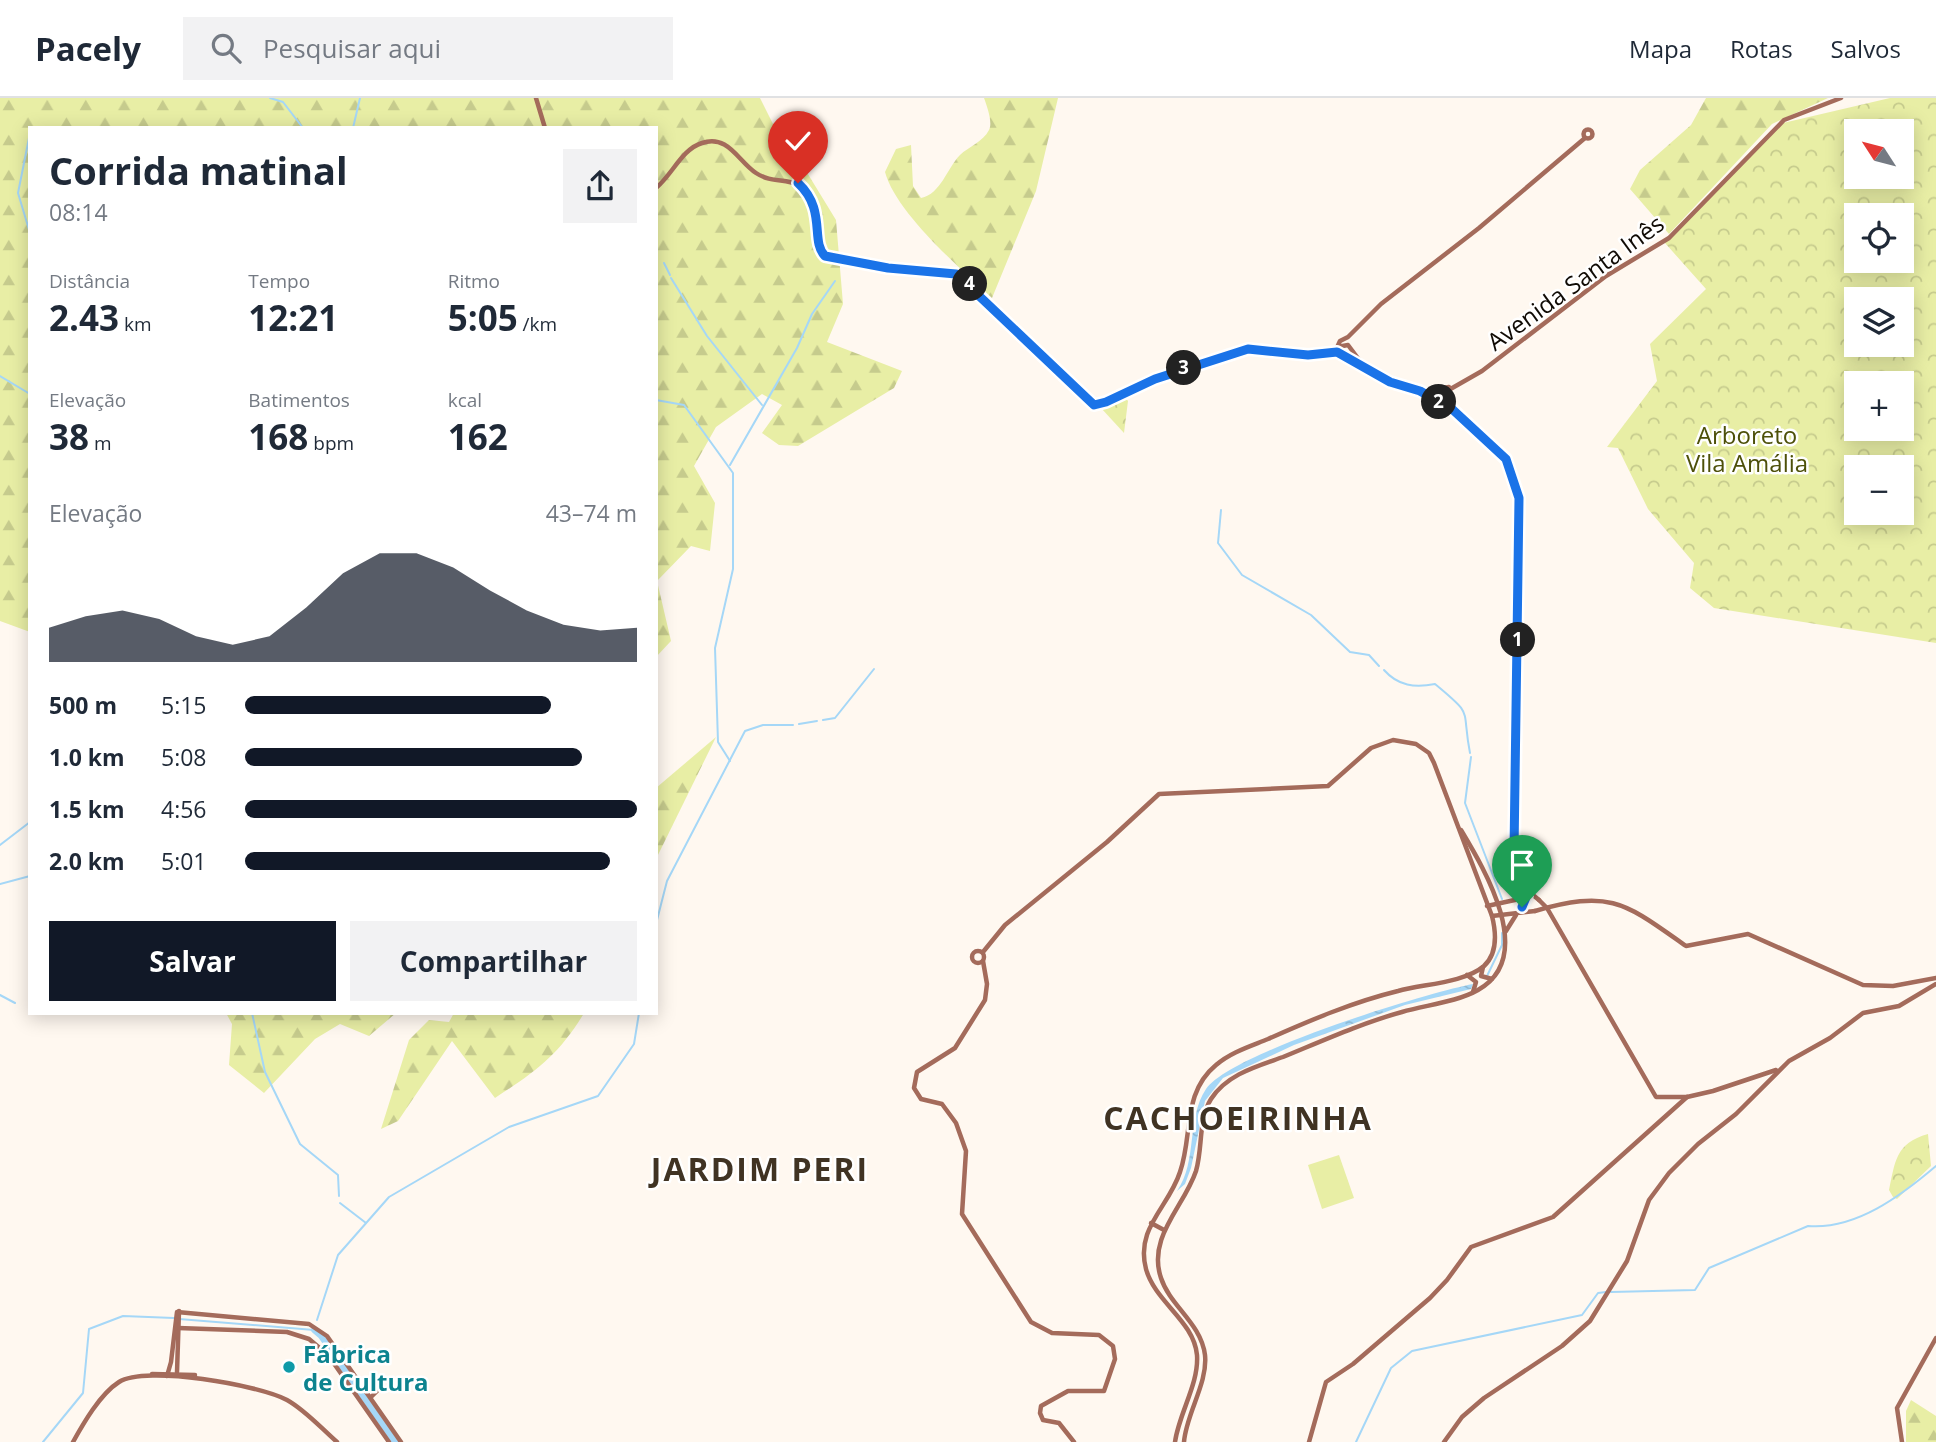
<!DOCTYPE html>
<html lang="pt">
<head>
<meta charset="utf-8">
<style>
	:root { --surface:#fff; --page:#f2f2f3; --text:#1f2937; --muted:#747a83; --line:#e0e1e3; --accent:#111827 }
	body { margin:0; font-family:"Open Sans",sans-serif; background:var(--page); color:var(--text); height:100vh; display:flex; flex-direction:column; font-size:26px; white-space:nowrap }
	* { box-sizing:border-box; margin:0 }
	p { font-size:23px; color:var(--muted) }
	.icon { flex:none; width:38px; height:38px; fill:none; stroke:currentColor; stroke-width:2; stroke-linecap:round; stroke-linejoin:round }
	.map { position:relative; flex:1; overflow:hidden }
	.sheet { position:absolute; left:28px; top:28px; width:630px; height:889px; display:flex; flex-direction:column; background:var(--surface); border-radius:0px; box-shadow:0 4px 18px #0003 }
	.sheet>* { flex:none }
	.needle { width:46px; rotate:306deg }
	.buttons { position:absolute; left:1844px; top:21px; display:grid; gap:14px }
	.buttons a { display:grid; place-items:center; width:70px; height:70px; border-radius:0px; background:var(--surface); box-shadow:0 4px 18px #0003; font-size:35px }
	.pin { position:absolute; display:grid; place-items:center; width:60px; height:60px; color:#fff; margin:-72px -30px; border-radius:50% 50% 50% 0; rotate:-45deg; box-shadow:0 0 7px #0007 }
	.pin .icon { rotate:45deg }
	.km { position:absolute; width:35px; height:35px; margin:-18px; border-radius:50%; background:#222; color:#fff; font-size:19px; line-height:35px; text-align:center }
	.round { display:grid; place-items:center; flex:none; width:74px; height:74px; border-radius:0px; background:var(--page) }
	.overview { display:flex; align-items:center; justify-content:space-between; height:119px; padding:0 21px }
	h1 { font-size:38px; font-weight:700; line-height:52px }
	.figures { display:grid; grid-template-columns:repeat(3,1fr); gap:10px; height:119px; padding:7px 21px }
	.figures div { display:grid; align-content:center }
	.figures b { font-size:35px; font-weight:700 }
	.figures small { font-size:19px; font-weight:400 }
	.figures p { font-size:19px }
	.chart { height:196px; padding:14px 21px }
	.chart p { display:flex; justify-content:space-between }
	.chart svg { width:100%; height:126px; margin-top:7px; fill:var(--accent); opacity:.7 }
	.cta { display:flex; gap:14px; margin-top:auto; padding:14px 21px }
	.cta a { flex:1; height:80px; border-radius:0px; background:var(--accent); color:#fff; font-size:28px; font-weight:700; line-height:80px; text-align:center }
	.cta a+a { background:var(--page); color:var(--text) }
	ul { padding:0 21px; list-style:none; font-size:23px }
	li { display:grid; grid-template-columns:112px 84px 1fr; align-items:center; height:52px }
	li i { height:18px; border-radius:9px; background:var(--accent) }
	header { display:flex; align-items:center; gap:42px; box-sizing:border-box; height:98px; padding:0 35px; background:var(--surface); border-bottom:2px solid var(--line) }
	header strong { font-size:33px }
	nav { display:flex; gap:38px; margin-inline-start:auto; font-size:24px }
	.search { width:490px; height:63px; background:var(--page); display:flex; align-items:center; gap:18px; box-sizing:border-box; padding:0 24px; border-radius:0px; color:var(--muted); font-size:26px }
	.map>svg:first-child { display:block }
	.green { fill:#e8eea5 }
	.forest { fill:url(#forest-firs) }
	.park { fill:url(#park-crowns); fill-rule:evenodd }
	.water { fill:url(#water-ripples) }
	.lines { fill:none; stroke-linecap:round; stroke-linejoin:round }
	.stream { stroke:#a5d7f7; stroke-width:2 }
	.river { stroke:#a5d7f7; stroke-width:6 }
	.secondary { stroke:#a46b5b; stroke-width:4.5 }
	.route-casing { stroke:#fff; stroke-width:14 }
	.route { stroke:#1a73e8; stroke-width:9 }
	.culture-dot { fill:#0f9aa8; stroke:#fff; stroke-width:2.5 }
	.labels { text-anchor:middle; dominant-baseline:central; stroke-width:5; stroke-linejoin:round; paint-order:stroke }
	.street-label { font-size:24px; fill:#100b05; stroke:#fff }
	.park-label { font-size:24px; fill:#4d5009; stroke:#fff }
	.culture-label { font-size:24px; font-weight:bold; fill:#0d838f; stroke:#fff; text-anchor:start }
	.district-label { font-size:32px; font-weight:bold; letter-spacing:2px; fill:#403323; stroke:#fff }
</style>
</head>
<body>
<header>
<strong>Pacely</strong>
<div class="search"><svg class="icon" aria-label="search" viewBox="0 0 24 24"><circle cx="10" cy="10" r="6"/><path d="M15 15l6 6"/></svg>Pesquisar aqui</div>
<nav><a>Mapa</a><a>Rotas</a><a>Salvos</a></nav>
</header>
<div class="map">
<svg width="1936" height="1344" viewBox="0 0 1936 1344">
	<defs>
		<pattern id="forest-firs" width="22" height="20" patternUnits="userSpaceOnUse" patternTransform="scale(1.75)"><rect width="22" height="20" fill="#e8eea5"/><path d="M5 1l3.5 6h-7zM16 11l3.5 6h-7z" fill="#c6cb8d"/></pattern>
		<pattern id="park-crowns" width="20" height="18" patternUnits="userSpaceOnUse" patternTransform="scale(1.75)"><rect width="20" height="18" fill="#e8eea5"/><path d="M2 6a3 3 0 1 1 6 0M12 15a3 3 0 1 1 6 0" fill="none" stroke="#c6cb8d"/></pattern>
		<pattern id="water-ripples" width="26" height="14" patternUnits="userSpaceOnUse" patternTransform="scale(1.75)"><rect width="26" height="14" fill="#a5d7f7"/><path d="M2 4q2-2 4 0t4 0M15 11q2-2 4 0t4 0" fill="none" stroke="#8db7d2"/></pattern>
	</defs>
	<rect width="100%" height="100%" fill="#fff8f0"/>
	<polygon class="green" points="1339,1057 1354,1100 1322,1111 1308,1067"/>
	<g class="forest">
		<polygon points="0,0 760,0 785,50 803,68 836,122 843,206 827,244 902,273 894,290 798,348 779,347 762,335 782,307 762,296 716,329 694,368 715,405 710,453 691,448 657,483 671,543 656,559 656,30 30,30 30,534 0,523"/>
		<path d="M984 0H1058L1036 93 992 200C961 171 896 115 885 74L896 51 911 47 913 88 921 100C941 96 947 70 960 57 968 49 983 44 989 32 993 25 987 8 984 0Z"/>
		<polygon points="1706,0 1828,0 1772,26 1669,136 1630,91 1640,72 1691,27"/>
		<polygon points="716,639 656,761 656,690"/>
		<polygon points="226,915 396,915 369,938 340,926 315,941 264,995 229,967 232,926"/>
		<path d="M454 915H584C559 957 535 974 495 1000L452 943 398 1023 381 1031 409 942 429 922 449 924Z"/>
		<polygon points="1911,1302 1936,1318 1936,1344 1906,1344 1906,1313"/>
	</g>
	<g class="park">
		<path d="M1890 0H1936V545L1714 510 1690 490 1694 465 1648 411 1618 350 1607 349 1657 283 1650 246 1706 191 1665 145 1783 25ZM1857 33H1902V79H1857ZM1857 117H1902V163H1857ZM1857 201H1902V247H1857ZM1857 285H1902V331H1857ZM1857 369H1902V415H1857Z"/>
		<polygon points="1125,299 1128,303 1124,335 1101,310"/>
		<path d="M1928 1036 1931 1068 1897 1101 1893 1099 1889 1092C1895 1065 1895 1045 1928 1036Z"/>
	</g>
	<path class="water" d="M1473 886 1471 891 1405 907 1294 947 1223 980 1205 1003 1191 1070 1185 1086 1177 1093C1198 1063 1186 1021 1206 991 1231 955 1425 895 1473 886Z"/>
	<g class="lines">
		<g class="stream">
			<polyline points="270,0 283,4 303,30"/>
			<polyline points="353,30 360,0"/>
			<polyline points="29,40 18,95 30,135"/>
			<polyline points="664,165 670,177"/>
			<polyline points="671,180 707,238 762,307"/>
			<polyline points="0,278 30,296"/>
			<polyline points="656,302 684,307 733,375 733,471 715,550 718,644 730,663"/>
			<polyline points="730,367 797,250 812,216 835,183"/>
			<polyline points="1221,412 1218,445 1242,477 1311,517 1350,554 1369,557 1379,568"/>
			<path d="M1384 572C1398 588 1415 590 1435 586 1475 619 1461 609 1470 655"/>
			<polyline points="823,622 835,620 874,571"/>
			<polyline points="799,626 817,623"/>
			<polyline points="1471,659 1465,705 1502,801"/>
			<polyline points="0,747 30,724"/>
			<polyline points="0,786 30,778"/>
			<polyline points="656,826 667,783 745,633 763,627 793,627"/>
			<polyline points="1487,878 1502,847 1502,835"/>
			<polyline points="0,897 15,905"/>
			<polyline points="252,915 265,974 300,1046 338,1077 339,1098"/>
			<polyline points="340,1105 366,1125"/>
			<path d="M1611 1194 1695 1192 1709 1170 1808 1128C1856 1132 1902 1097 1936 1068"/>
			<polyline points="179,1221 314,1232"/>
			<polyline points="317,1222 338,1157 389,1099 509,1029 598,998 634,946 639,915"/>
			<polyline points="43,1344 83,1295 89,1231 123,1218 174,1220"/>
			<polyline points="1356,1344 1391,1270 1412,1253 1582,1217 1598,1195 1606,1194"/>
		</g>
		<polyline class="river" points="314,1232 321,1238 395,1344"/>
		<g class="secondary">
			<polyline points="536,0 545,30"/>
			<circle cx="1588" cy="36" r="4.5"/>
			<path d="M656 90C672 77 682 51 702 45 728 36 738 63 756 75 779 90 797 72 814 106 821 122 812 145 825 158L888 170 956 176 1094 307 1185 270 1256 251 1308 257 1337 254 1389 284 1428 297H1440L1482 273 1606 178 1669 140 1784 22 1841 0"/>
			<polyline points="1337,249 1348,247 1363,267"/>
			<polyline points="1335,254 1340,243 1348,239 1381,206 1479,130 1585,40"/>
			<polyline points="1423,293 1449,289"/>
			<polyline points="1442,296 1452,310"/>
			<path d="M1429 298C1467 322 1506 349 1518 394L1514 756 1521 787 1527 797"/>
			<polyline points="1539,802 1547,810 1656,999 1687,999 1713,993 1776,972"/>
			<polyline points="1487,808 1524,800"/>
			<polyline points="1527,813 1522,809 1524,800 1533,797 1539,802"/>
			<path d="M1535 813C1611 791 1625 805 1686 848L1748 836 1863 887 1893 888 1936 880"/>
			<polyline points="1492,818 1535,813"/>
			<polyline points="1506,833 1516,817"/>
			<circle cx="978" cy="859" r="6"/>
			<path d="M983 854 1005 827 1107 744 1159 696 1328 688 1371 650 1393 642 1416 646 1429 655 1434 665 1492 818C1496 834 1498 855 1484 868 1464 885 1423 886 1398 893 1353 904 1311 922 1268 941 1251 948 1231 954 1216 967 1182 995 1193 1037 1180 1074 1169 1109 1135 1130 1146 1171 1155 1204 1194 1223 1197 1257 1199 1286 1179 1315 1175 1344"/>
			<polyline points="983,863 987,886 985,902 955,950 917,974 914,990 921,1001 942,1006 956,1025 966,1053 962,1116 1031,1224 1052,1235 1099,1237 1113,1248 1115,1261 1104,1293 1068,1293 1041,1308 1040,1315 1043,1322 1059,1325 1074,1344"/>
			<polyline points="1483,869 1481,878 1492,881"/>
			<polyline points="1467,877 1476,884 1473,894"/>
			<polyline points="1151,1125 1164,1132"/>
			<polyline points="178,1230 287,1234 309,1241 328,1257 389,1344"/>
			<polyline points="177,1274 179,1213"/>
			<polyline points="152,1276 195,1277"/>
			<polyline points="167,1278 171,1264 177,1214 309,1226 327,1238 401,1344"/>
			<polyline points="366,1294 374,1286"/>
			<polyline points="371,1299 378,1292"/>
			<path d="M73 1344C83 1326 100 1296 119 1284 146 1267 259 1287 287 1302 305 1312 321 1330 337 1344"/>
			<path d="M1184 1344C1186 1316 1208 1285 1205 1257 1201 1225 1170 1208 1161 1180 1147 1139 1184 1109 1196 1073 1203 1049 1198 1022 1211 1001 1227 976 1258 968 1283 959 1322 943 1362 925 1402 914 1426 907 1457 904 1478 892 1537 859 1485 772 1461 732"/>
			<polyline points="1309,1344 1326,1284 1353,1266 1430,1200 1447,1182 1471,1149 1553,1119 1687,999"/>
			<polyline points="1444,1344 1462,1319 1484,1300 1562,1248 1590,1223 1627,1163 1649,1102 1669,1075 1698,1046 1736,1016 1789,963 1830,940 1863,915 1899,908 1936,886"/>
			<polyline points="1902,1344 1897,1310 1936,1240"/>
		</g>
	</g>
	<g class="lines">
		<defs>
			<path id="route" d="M798 85C827 112 810 143 825 158L888 170 956 176 1094 307 1106 304 1155 281 1248 251 1308 257 1337 254 1390 284 1420 293 1452 311 1506 361 1519 400 1514 753 1521 788 1527 797 1522 809"/>
		</defs>
		<use href="#route" class="route-casing"/>
		<use href="#route" class="route"/>
	</g>
	<circle class="culture-dot" cx="289" cy="1269" r="7"/>
	<g class="labels">
		<g class="street-label">
			<text transform="translate(1575 184) rotate(-36)">Avenida Santa Inês</text>
		</g>
		<g class="park-label">
			<text x="1747" y="336">Arboreto<tspan x="1747" dy="28">Vila Amália</tspan></text>
		</g>
		<g class="culture-label">
			<text x="303" y="1255">Fábrica<tspan x="303" dy="28">de Cultura</tspan></text>
		</g>
		<g class="district-label">
			<text x="1238" y="1019">CACHOEIRINHA</text>
			<text x="760" y="1070">JARDIM PERI</text>
		</g>
	</g>
</svg>
<div class="buttons">
<a><svg class="needle" viewBox="-14 -14 28 28"><path d="M0-13l5 13h-10z" fill="#e53935"/><path d="M0 13l5-13h-10z" fill="#747a83"/></svg></a>
<a><svg class="icon" aria-label="locate" viewBox="0 0 24 24"><circle cx="12" cy="12" r="6"/><path d="M12 2v4M12 18v4M2 12h4M18 12h4"/></svg></a>
<a><svg class="icon" aria-label="layers" viewBox="0 0 24 24"><path d="M12 4l9 5-9 5-9-5zM3 14l9 5 9-5"/></svg></a>
<a>+</a>
<a>−</a>
</div>
<div class="pin" style="left:1522px;top:809px;background:#1e9e55"><svg class="icon" aria-label="arrive" viewBox="0 0 24 24"><path d="M6 21V4h12l-3 4 3 4H6"/></svg></div>
<div class="pin" style="left:798px;top:85px;background:#d93025"><svg class="icon" aria-label="check" viewBox="0 0 24 24"><path d="M5 12l5 5 9-10"/></svg></div>
<b class="km" style="left:1518px;top:542px">1</b>
<b class="km" style="left:1439px;top:304px">2</b>
<b class="km" style="left:1184px;top:270px">3</b>
<b class="km" style="left:970px;top:186px">4</b>
<section class="sheet">
<div class="overview"><div><h1>Corrida matinal</h1><p>08:14</p></div><a class="round"><svg class="icon" aria-label="share" viewBox="0 0 24 24"><path d="M12 15V3M7 8l5-5 5 5M5 13v7h14v-7"/></svg></a></div>
<div class="figures">
<div><p>Distância</p><b>2.43<small> km</small></b></div>
<div><p>Tempo</p><b>12:21</b></div>
<div><p>Ritmo</p><b>5:05<small> /km</small></b></div>
</div>
<div class="figures">
<div><p>Elevação</p><b>38<small> m</small></b></div>
<div><p>Batimentos</p><b>168<small> bpm</small></b></div>
<div><p>kcal</p><b>162</b></div>
</div>
<div class="chart"><p><span>Elevação</span>43–74 m</p>
<svg viewBox="0 0 160 44" preserveAspectRatio="none"><path d="M0 44V32L10 28L20 26L30 29L40 35L50 38L60 35L70 25L80 13L90 6L100 6L110 11L120 19L130 26L140 31L150 33L160 32V44z"/></svg>
</div>
<ul>
<li><b>500 m</b>5:15<i style="width:78%"></i></li>
<li><b>1.0 km</b>5:08<i style="width:86%"></i></li>
<li><b>1.5 km</b>4:56<i style="width:100%"></i></li>
<li><b>2.0 km</b>5:01<i style="width:93%"></i></li>
</ul>
<div class="cta"><a>Salvar</a><a>Compartilhar</a></div>
</section>
</div>
</body>
</html>
